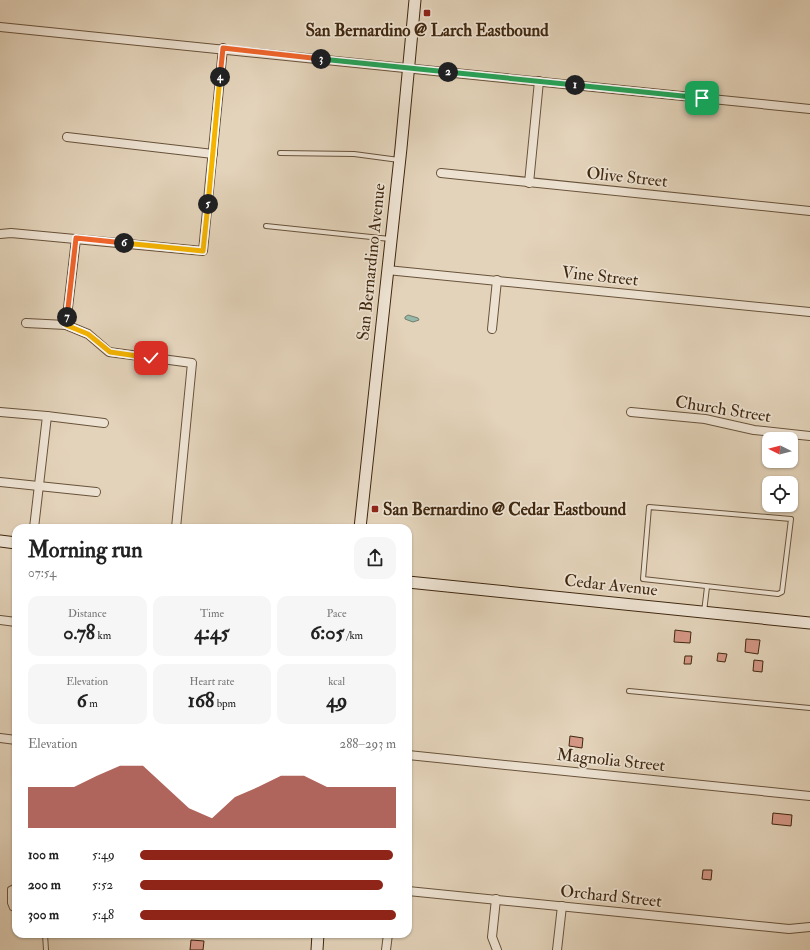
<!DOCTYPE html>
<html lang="en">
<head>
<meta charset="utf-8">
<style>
	:root { --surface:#fff; --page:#f6f6f6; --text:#222; --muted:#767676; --accent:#8f2418 }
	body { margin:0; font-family:"IM FELL Double Pica",serif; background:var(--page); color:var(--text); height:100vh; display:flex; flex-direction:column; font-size:15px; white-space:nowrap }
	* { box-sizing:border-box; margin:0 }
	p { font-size:13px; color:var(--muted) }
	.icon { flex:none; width:22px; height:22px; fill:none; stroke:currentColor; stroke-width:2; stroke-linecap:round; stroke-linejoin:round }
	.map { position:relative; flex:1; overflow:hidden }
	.side { position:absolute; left:12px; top:524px; width:400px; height:414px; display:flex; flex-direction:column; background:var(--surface); border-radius:12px; box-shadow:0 1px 3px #0004 }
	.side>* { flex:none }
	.needle { width:26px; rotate:276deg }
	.tools { position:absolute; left:762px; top:432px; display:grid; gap:8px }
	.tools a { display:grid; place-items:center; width:36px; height:36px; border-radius:8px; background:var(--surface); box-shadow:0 1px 3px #0004; font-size:20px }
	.pin { position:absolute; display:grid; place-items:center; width:34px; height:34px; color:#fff; margin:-17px; border-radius:8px; box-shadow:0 2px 6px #0006 }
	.km { position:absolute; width:20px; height:20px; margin:-10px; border-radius:50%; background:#222; color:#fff; font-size:11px; line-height:20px; text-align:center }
	.round { display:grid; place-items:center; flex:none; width:42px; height:42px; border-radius:12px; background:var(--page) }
	.overview { display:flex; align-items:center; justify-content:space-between; height:68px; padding:0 16px }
	h1 { font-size:22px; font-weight:700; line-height:30px }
	.figures { display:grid; grid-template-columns:repeat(3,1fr); gap:6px; height:68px; padding:4px 16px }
	.figures div { display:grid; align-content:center; border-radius:10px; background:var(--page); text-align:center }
	.figures b { font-size:20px; font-weight:700 }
	.figures small { font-size:11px; font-weight:400 }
	.figures p { font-size:11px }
	.chart { height:112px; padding:8px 16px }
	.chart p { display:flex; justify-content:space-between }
	.chart svg { width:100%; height:72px; margin-top:4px; fill:var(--accent); opacity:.7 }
	ul { padding:0 16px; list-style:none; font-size:13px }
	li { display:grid; grid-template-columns:64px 48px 1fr; align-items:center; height:30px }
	li i { height:10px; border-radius:5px; background:var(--accent) }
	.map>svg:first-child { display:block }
	.water { fill:#96b9aa; stroke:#737f6c }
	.building { fill:#d49685; stroke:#3f270f }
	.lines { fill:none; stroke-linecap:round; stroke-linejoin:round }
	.service-casing { stroke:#68523a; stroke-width:6 }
	.minor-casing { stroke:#68523a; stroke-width:10 }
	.secondary-casing { stroke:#3f270f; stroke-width:13 }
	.service { stroke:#ede2d2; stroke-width:4 }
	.minor { stroke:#ede2d2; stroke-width:8 }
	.secondary { stroke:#ede2d2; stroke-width:11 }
	.split-1-casing { stroke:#fff; stroke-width:8 }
	.split-2-casing { stroke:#fff; stroke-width:8 }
	.split-3-casing { stroke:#fff; stroke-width:8 }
	.split-4-casing { stroke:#fff; stroke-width:8 }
	.split-5-casing { stroke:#fff; stroke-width:8 }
	.split-6-casing { stroke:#fff; stroke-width:8 }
	.split-7-casing { stroke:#fff; stroke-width:8 }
	.split-8-casing { stroke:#fff; stroke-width:8 }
	.split-1 { stroke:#22a559; stroke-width:5 }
	.split-2 { stroke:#22a559; stroke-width:5 }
	.split-3 { stroke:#22a559; stroke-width:5 }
	.split-4 { stroke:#f0652b; stroke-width:5 }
	.split-5 { stroke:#f5b400; stroke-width:5 }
	.split-6 { stroke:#f5b400; stroke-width:5 }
	.split-7 { stroke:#f0652b; stroke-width:5 }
	.split-8 { stroke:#f5b400; stroke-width:5 }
	.poi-dot { fill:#8f2418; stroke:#ede2d2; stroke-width:1.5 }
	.labels { text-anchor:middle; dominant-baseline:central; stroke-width:3.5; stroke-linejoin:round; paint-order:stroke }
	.poi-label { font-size:17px; font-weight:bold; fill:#3f270f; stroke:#ede2d2 }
	.street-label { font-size:17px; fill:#3f270f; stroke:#ede2d2 }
</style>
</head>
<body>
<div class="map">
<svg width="810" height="950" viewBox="0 0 810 950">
	<rect width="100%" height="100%" fill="#e3d3ba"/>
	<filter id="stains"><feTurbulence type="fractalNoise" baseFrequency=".005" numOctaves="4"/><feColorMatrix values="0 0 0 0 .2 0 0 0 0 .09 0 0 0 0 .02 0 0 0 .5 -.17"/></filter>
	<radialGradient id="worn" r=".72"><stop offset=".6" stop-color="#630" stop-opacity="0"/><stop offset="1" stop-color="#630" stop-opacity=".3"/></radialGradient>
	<polygon class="water" points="408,315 418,318 419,320 413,322 405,319 405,317"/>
	<g class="building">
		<polygon points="675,630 691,632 690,643 674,642"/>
		<polygon points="746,639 760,640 758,654 745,652"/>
		<polygon points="718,653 727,654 725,662 717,661"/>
		<polygon points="685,656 692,656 691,664 684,664"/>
		<polygon points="754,660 763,661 762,672 753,671"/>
		<polygon points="570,736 583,738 582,748 569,746"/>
		<polygon points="773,813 792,815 791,826 772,824"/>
		<polygon points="703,870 712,870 711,880 702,879"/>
		<polygon points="191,940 204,941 203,950 190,950"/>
	</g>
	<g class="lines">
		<defs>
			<g id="service">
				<polyline points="280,153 354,154 399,160"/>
				<polyline points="266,226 390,239"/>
				<polygon points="649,507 791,519 782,592 778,594 643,579"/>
				<polyline points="704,612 707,587"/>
				<polyline points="629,691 810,708"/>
				<polyline points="16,886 10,889 10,903 12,908 16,909"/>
				<polyline points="45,934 46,950"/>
			</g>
			<g id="minor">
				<polyline points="0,27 810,109"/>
				<polyline points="67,137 213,154"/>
				<polyline points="441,173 810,211"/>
				<polyline points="529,183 539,81"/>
				<polyline points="0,234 11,233 203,251 223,48"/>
				<polyline points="387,270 810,312"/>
				<polyline points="26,323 66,325 88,334 109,352 192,363 176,528"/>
				<polyline points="66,325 76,239"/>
				<polyline points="492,329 497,280"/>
				<polyline points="0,412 47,416 34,528"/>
				<polyline points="631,412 705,419 754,430 810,436"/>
				<polyline points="47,416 104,423"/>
				<polyline points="0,482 96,492"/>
				<polyline points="0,620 16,622"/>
				<polyline points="0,738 16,740"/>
				<polyline points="408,755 810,796"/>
				<polyline points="408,891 789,929 810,927"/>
				<polyline points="496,899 492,937 497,950"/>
				<polyline points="386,950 388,934"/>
				<polyline points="557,950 562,906"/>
			</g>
			<g id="secondary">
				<polyline points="360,528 401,148 415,0"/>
				<polyline points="0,541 16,543"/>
				<polyline points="408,582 810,623"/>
				<polyline points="317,950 318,934"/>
			</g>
		</defs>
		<use href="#service" class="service-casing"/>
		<use href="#minor" class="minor-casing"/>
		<use href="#secondary" class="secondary-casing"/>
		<use href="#service" class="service"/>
		<use href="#minor" class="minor"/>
		<use href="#secondary" class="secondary"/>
	</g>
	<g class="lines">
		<defs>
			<polyline id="split-1" points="575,85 702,98"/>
			<polyline id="split-2" points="448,72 575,85"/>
			<polyline id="split-3" points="321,59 448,72"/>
			<polyline id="split-4" points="220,77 223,48 321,59"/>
			<polyline id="split-5" points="208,204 220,77"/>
			<polyline id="split-6" points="124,243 203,251 208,204"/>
			<polyline id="split-7" points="67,317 76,238 124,243"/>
			<polyline id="split-8" points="67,317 66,325 88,334 110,352 151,358"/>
		</defs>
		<use href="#split-1" class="split-1-casing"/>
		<use href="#split-2" class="split-2-casing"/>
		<use href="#split-3" class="split-3-casing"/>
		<use href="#split-4" class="split-4-casing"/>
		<use href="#split-5" class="split-5-casing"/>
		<use href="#split-6" class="split-6-casing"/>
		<use href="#split-7" class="split-7-casing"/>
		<use href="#split-8" class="split-8-casing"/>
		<use href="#split-1" class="split-1"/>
		<use href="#split-2" class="split-2"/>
		<use href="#split-3" class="split-3"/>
		<use href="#split-4" class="split-4"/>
		<use href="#split-5" class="split-5"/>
		<use href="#split-6" class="split-6"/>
		<use href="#split-7" class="split-7"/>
		<use href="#split-8" class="split-8"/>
	</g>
	<g class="poi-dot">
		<rect x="423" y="9" width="8" height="8" rx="2"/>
		<rect x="371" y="505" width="8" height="8" rx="2"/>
	</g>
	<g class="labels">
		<g class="poi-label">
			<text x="427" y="30">San Bernardino @ Larch Eastbound</text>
			<text x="383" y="509" text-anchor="start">San Bernardino @ Cedar Eastbound</text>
		</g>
		<g class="street-label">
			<text transform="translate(627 177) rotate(6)">Olive Street</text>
			<text transform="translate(371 262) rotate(-84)">San Bernardino Avenue</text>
			<text transform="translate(600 276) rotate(6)">Vine Street</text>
			<text transform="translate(723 409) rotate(9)">Church Street</text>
			<text transform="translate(611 585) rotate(6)">Cedar Avenue</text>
			<text transform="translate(611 760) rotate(6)">Magnolia Street</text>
			<text transform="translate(611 896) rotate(6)">Orchard Street</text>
		</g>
	</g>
	<rect width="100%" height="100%" filter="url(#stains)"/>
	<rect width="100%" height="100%" fill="url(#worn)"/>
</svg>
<div class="tools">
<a><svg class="needle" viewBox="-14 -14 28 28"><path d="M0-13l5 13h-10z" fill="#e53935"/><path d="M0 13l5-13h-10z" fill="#767676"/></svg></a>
<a><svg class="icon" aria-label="locate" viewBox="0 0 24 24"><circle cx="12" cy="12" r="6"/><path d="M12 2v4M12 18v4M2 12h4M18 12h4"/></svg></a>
</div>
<div class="pin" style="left:702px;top:98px;background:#1e9e55"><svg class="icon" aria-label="arrive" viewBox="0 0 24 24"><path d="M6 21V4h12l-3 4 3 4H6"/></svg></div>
<div class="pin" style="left:151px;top:358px;background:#d93025"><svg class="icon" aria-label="check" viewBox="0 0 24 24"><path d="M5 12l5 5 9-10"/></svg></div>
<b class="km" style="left:575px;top:85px">1</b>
<b class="km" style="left:448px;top:72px">2</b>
<b class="km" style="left:321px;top:59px">3</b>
<b class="km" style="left:220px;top:77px">4</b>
<b class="km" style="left:208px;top:204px">5</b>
<b class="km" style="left:124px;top:243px">6</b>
<b class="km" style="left:67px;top:317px">7</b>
<section class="side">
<div class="overview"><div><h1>Morning run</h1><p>07:54</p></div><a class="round"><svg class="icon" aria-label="share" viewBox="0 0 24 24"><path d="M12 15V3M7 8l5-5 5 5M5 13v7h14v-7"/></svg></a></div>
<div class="figures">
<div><p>Distance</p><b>0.78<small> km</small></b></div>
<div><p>Time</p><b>4:45</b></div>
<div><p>Pace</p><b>6:05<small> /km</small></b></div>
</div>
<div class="figures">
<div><p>Elevation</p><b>6<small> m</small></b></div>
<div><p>Heart rate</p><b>168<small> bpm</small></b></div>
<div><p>kcal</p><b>49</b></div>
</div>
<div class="chart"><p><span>Elevation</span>288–293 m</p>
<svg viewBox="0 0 160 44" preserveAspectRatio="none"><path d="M0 44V19L10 19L20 19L30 12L40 6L50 6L60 19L70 32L80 38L90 25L100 19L110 12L120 12L130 19L140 19L150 19L160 19V44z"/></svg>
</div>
<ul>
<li><b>100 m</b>5:49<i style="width:99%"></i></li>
<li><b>200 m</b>5:52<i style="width:95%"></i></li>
<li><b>300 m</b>5:48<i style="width:100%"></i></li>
</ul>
</section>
</div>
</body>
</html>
